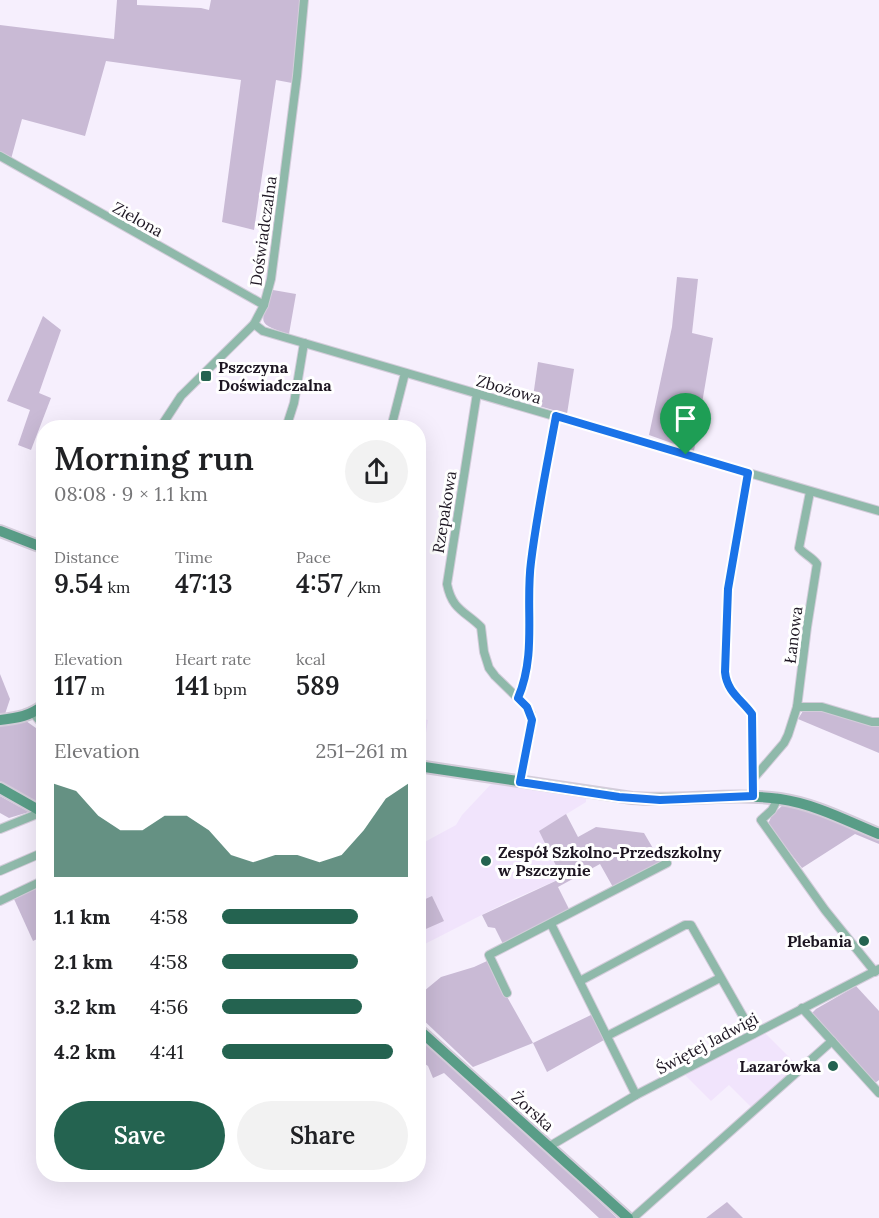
<!DOCTYPE html>
<html lang="en">
<head>
<meta charset="utf-8">
<style>
	:root { --surface:#fff; --page:#f2f2f2; --text:#202124; --muted:#757577; --accent:#246350 }
	body { margin:0; font-family:Lora,serif; background:var(--page); color:var(--text); height:100vh; display:flex; flex-direction:column; font-size:22px; white-space:nowrap }
	* { box-sizing:border-box; margin:0 }
	p { font-size:20px; color:var(--muted) }
	.icon { flex:none; width:33px; height:33px; fill:none; stroke:currentColor; stroke-width:2; stroke-linecap:round; stroke-linejoin:round }
	.map { position:relative; flex:1; overflow:hidden }
	.drawer { position:absolute; left:36px; top:420px; width:390px; height:762px; display:flex; flex-direction:column; background:var(--surface); border-radius:24px; box-shadow:0 6px 24px #0002 }
	.drawer>* { flex:none }
	.pin { position:absolute; display:grid; place-items:center; width:51px; height:51px; color:#fff; margin:-62px -26px; border-radius:50% 50% 50% 0; rotate:-45deg; box-shadow:0 0 6px #0007 }
	.pin .icon { rotate:45deg }
	.round { display:grid; place-items:center; flex:none; width:63px; height:63px; border-radius:32px; background:var(--page) }
	.overview { display:flex; align-items:center; justify-content:space-between; height:102px; padding:0 18px }
	h1 { font-size:33px; font-weight:600; line-height:45px }
	.metrics { display:grid; grid-template-columns:repeat(3,1fr); gap:9px; height:102px; padding:6px 18px }
	.metrics div { display:grid; align-content:center }
	.metrics b { font-size:26px; font-weight:600 }
	.metrics small { font-size:16px; font-weight:400 }
	.metrics p { font-size:16px }
	.chart { height:168px; padding:12px 18px }
	.chart p { display:flex; justify-content:space-between }
	.chart svg { width:100%; height:108px; margin-top:6px; fill:var(--accent); opacity:.7 }
	.cta { display:flex; gap:12px; margin-top:auto; padding:12px 18px }
	.cta a { flex:1; height:69px; border-radius:36px; background:var(--accent); color:#fff; font-size:24px; font-weight:600; line-height:69px; text-align:center }
	.cta a+a { background:var(--page); color:var(--text) }
	ul { padding:0 18px; list-style:none; font-size:20px }
	li { display:grid; grid-template-columns:96px 72px 1fr; align-items:center; height:45px }
	li i { height:15px; border-radius:8px; background:var(--accent) }
	.map>svg:first-child { display:block }
	.built { fill:#f1e4fc }
	.green { fill:#c9bad5 }
	.lines { fill:none; stroke-linecap:round; stroke-linejoin:round }
	.street-casing { stroke:#d3ccda; stroke-width:10 }
	.secondary-casing { stroke:#d3ccda; stroke-width:14 }
	.street { stroke:#8fb9aa; stroke-width:8 }
	.secondary { stroke:#599d87; stroke-width:10 }
	.route-casing { stroke:#fff; stroke-width:12 }
	.route { stroke:#1a73e8; stroke-width:8 }
	.poi-dot { fill:#246350; stroke:#fff; stroke-width:2 }
	.labels { text-anchor:middle; dominant-baseline:central; stroke-width:6; stroke-linejoin:round; paint-order:stroke }
	.street-label { font-size:16px; fill:#1d1622; stroke:#fff }
	.poi-label { font-size:16px; font-weight:bold; fill:#1d1622; stroke:#fff; text-anchor:start }
</style>
</head>
<body>
<div class="map">
<svg width="879" height="1218" viewBox="0 0 879 1218">
	<rect width="100%" height="100%" fill="#f6effd"/>
	<g class="built">
		<polygon points="419,718 428,720 422,760 419,760"/>
		<polygon points="493,782 586,797 586,802 539,831 562,878 509,901 419,947 419,845 456,825 462,815"/>
		<polygon points="764,1032 798,1066 752,1108 729,1085 711,1101 685,1075"/>
	</g>
	<g class="green">
		<polygon points="117,0 137,0 137,5 201,8 209,10 211,0 300,0 292,83 276,80 254,230 222,222 241,80 106,61 85,136 22,119 11,159 0,153 0,25 114,39"/>
		<polygon points="677,277 698,279 692,333 713,338 694,451 649,435 672,327"/>
		<path d="M273 290 296 294 289 334C253 323 262 322 273 290Z"/>
		<polygon points="43,316 61,330 39,393 51,398 31,450 18,445 30,410 7,401"/>
		<polygon points="538,362 574,369 567,414 532,404"/>
		<polygon points="0,674 10,699 5,714 0,714"/>
		<polygon points="810,710 821,710 879,725 879,753 798,719 803,711"/>
		<polygon points="26,721 43,733 43,806 0,781 0,722"/>
		<polygon points="0,796 29,812 9,818 0,813"/>
		<polygon points="783,805 806,810 879,840 879,844 855,834 802,868 768,824 772,815"/>
		<polygon points="566,814 578,837 596,827 644,833 661,862 614,889 600,864 558,887 570,911 503,944 495,928 488,927 482,915 562,878 539,831"/>
		<polygon points="43,884 43,936 33,941 14,899"/>
		<polygon points="432,896 444,921 419,932 419,902"/>
		<polygon points="487,961 533,1043 593,1014 604,1040 547,1072 533,1043 473,1067 419,1016 418,996 441,977 474,967"/>
		<polygon points="856,986 879,1011 879,1080 875,1083 811,1014 816,1009"/>
		<polygon points="419,1035 430,1043 617,1218 599,1218 444,1073 433,1078 428,1066 419,1060"/>
		<polygon points="727,1202 743,1218 706,1218"/>
	</g>
	<g class="lines">
		<defs>
			<g id="street">
				<polyline points="0,156 264,305"/>
				<polyline points="254,324 263,331 304,343 879,511"/>
				<path d="M477 393 447 584C452 610 465 611 481 627L484 652 489 668 495 676 527 707 531 714V729L520 782"/>
				<polyline points="160,428 181,396 254,324 264,305 271,279 277,233 297,76 304,0"/>
				<polyline points="286,428 294,403 304,343"/>
				<polyline points="391,428 405,373"/>
				<path d="M748 473 728 589 725 673C727 692 741 699 752 714L753 797"/>
				<path d="M518 698C537 654 525 607 531 561 537 513 548 465 556 416"/>
				<polyline points="797,707 822,707 872,722 879,722"/>
				<polyline points="33,713 44,726"/>
				<path d="M753 779 784 743 788 735 797 707 807 627 817 564C812 557 805 555 799 548L810 492"/>
				<polyline points="778,798 772,810 761,820 825,910 875,972"/>
				<polyline points="0,829 42,812"/>
				<polyline points="0,871 44,852"/>
				<polyline points="0,901 44,880"/>
				<polyline points="551,924 636,1095"/>
				<polyline points="580,981 685,925 691,925 753,1034"/>
				<polyline points="507,993 489,955 667,863"/>
				<polyline points="802,1008 879,1093"/>
				<polyline points="607,1036 720,978"/>
				<polyline points="550,1146 636,1095 879,969"/>
				<polyline points="633,1218 832,1041"/>
			</g>
			<g id="secondary">
				<polyline points="0,531 44,548"/>
				<path d="M0 720C18 718 30 716 44 705"/>
				<path d="M418 766 632 798C681 802 731 792 780 799 815 804 847 821 879 834"/>
				<polyline points="0,788 44,813"/>
				<polyline points="418,1029 628,1218"/>
			</g>
		</defs>
		<use href="#street" class="street-casing"/>
		<use href="#secondary" class="secondary-casing"/>
		<use href="#street" class="street"/>
		<use href="#secondary" class="secondary"/>
	</g>
	<g class="lines">
		<defs>
			<path id="route" d="M556 416 748 473 728 589 725 672C727 692 741 699 752 714L753 796 660 800 619 797 520 782 532 720 527 707 518 698C537 654 525 607 531 562 537 513 547 465 556 416Z"/>
		</defs>
		<use href="#route" class="route-casing"/>
		<use href="#route" class="route"/>
	</g>
	<g class="poi-dot">
		<rect x="200" y="370" width="12" height="12" rx="3"/>
		<circle cx="486" cy="861" r="6"/>
		<circle cx="864" cy="941" r="6"/>
		<circle cx="833" cy="1066" r="6"/>
	</g>
	<g class="labels">
		<g class="street-label">
			<text transform="translate(138 219) rotate(29)">Zielona</text>
			<text transform="translate(263 231) rotate(-82)">Doświadczalna</text>
			<text transform="translate(509 389) rotate(16)">Zbożowa</text>
			<text transform="translate(444 512) rotate(-81)">Rzepakowa</text>
			<text transform="translate(793 635) rotate(-83)">Łanowa</text>
			<text transform="translate(707 1043) rotate(-28)">Świętej Jadwigi</text>
			<text transform="translate(533 1111) rotate(42)">Żorska</text>
		</g>
		<g class="poi-label">
			<text x="218" y="367">Pszczyna<tspan x="218" dy="18">Doświadczalna</tspan></text>
			<text x="498" y="852">Zespół Szkolno-Przedszkolny<tspan x="498" dy="18">w Pszczynie</tspan></text>
			<text x="852" y="941" text-anchor="end">Plebania</text>
			<text x="821" y="1066" text-anchor="end">Lazarówka</text>
		</g>
	</g>
</svg>
<div class="pin" style="left:686px;top:455px;background:#1e9e55"><svg class="icon" aria-label="arrive" viewBox="0 0 24 24"><path d="M6 21V4h12l-3 4 3 4H6"/></svg></div>
<section class="drawer">
<div class="overview"><div><h1>Morning run</h1><p>08:08 · 9 × 1.1 km</p></div><a class="round"><svg class="icon" aria-label="share" viewBox="0 0 24 24"><path d="M12 15V3M7 8l5-5 5 5M5 13v7h14v-7"/></svg></a></div>
<div class="metrics">
<div><p>Distance</p><b>9.54<small> km</small></b></div>
<div><p>Time</p><b>47:13</b></div>
<div><p>Pace</p><b>4:57<small> /km</small></b></div>
</div>
<div class="metrics">
<div><p>Elevation</p><b>117<small> m</small></b></div>
<div><p>Heart rate</p><b>141<small> bpm</small></b></div>
<div><p>kcal</p><b>589</b></div>
</div>
<div class="chart"><p><span>Elevation</span>251–261 m</p>
<svg viewBox="0 0 160 44" preserveAspectRatio="none"><path d="M0 44V6L10 9L20 19L30 25L40 25L50 19L60 19L70 25L80 35L90 38L100 35L110 35L120 38L130 35L140 25L150 12L160 6V44z"/></svg>
</div>
<ul>
<li><b>1.1 km</b>4:58<i style="width:73%"></i></li>
<li><b>2.1 km</b>4:58<i style="width:73%"></i></li>
<li><b>3.2 km</b>4:56<i style="width:75%"></i></li>
<li><b>4.2 km</b>4:41<i style="width:92%"></i></li>
</ul>
<div class="cta"><a>Save</a><a>Share</a></div>
</section>
</div>
</body>
</html>
